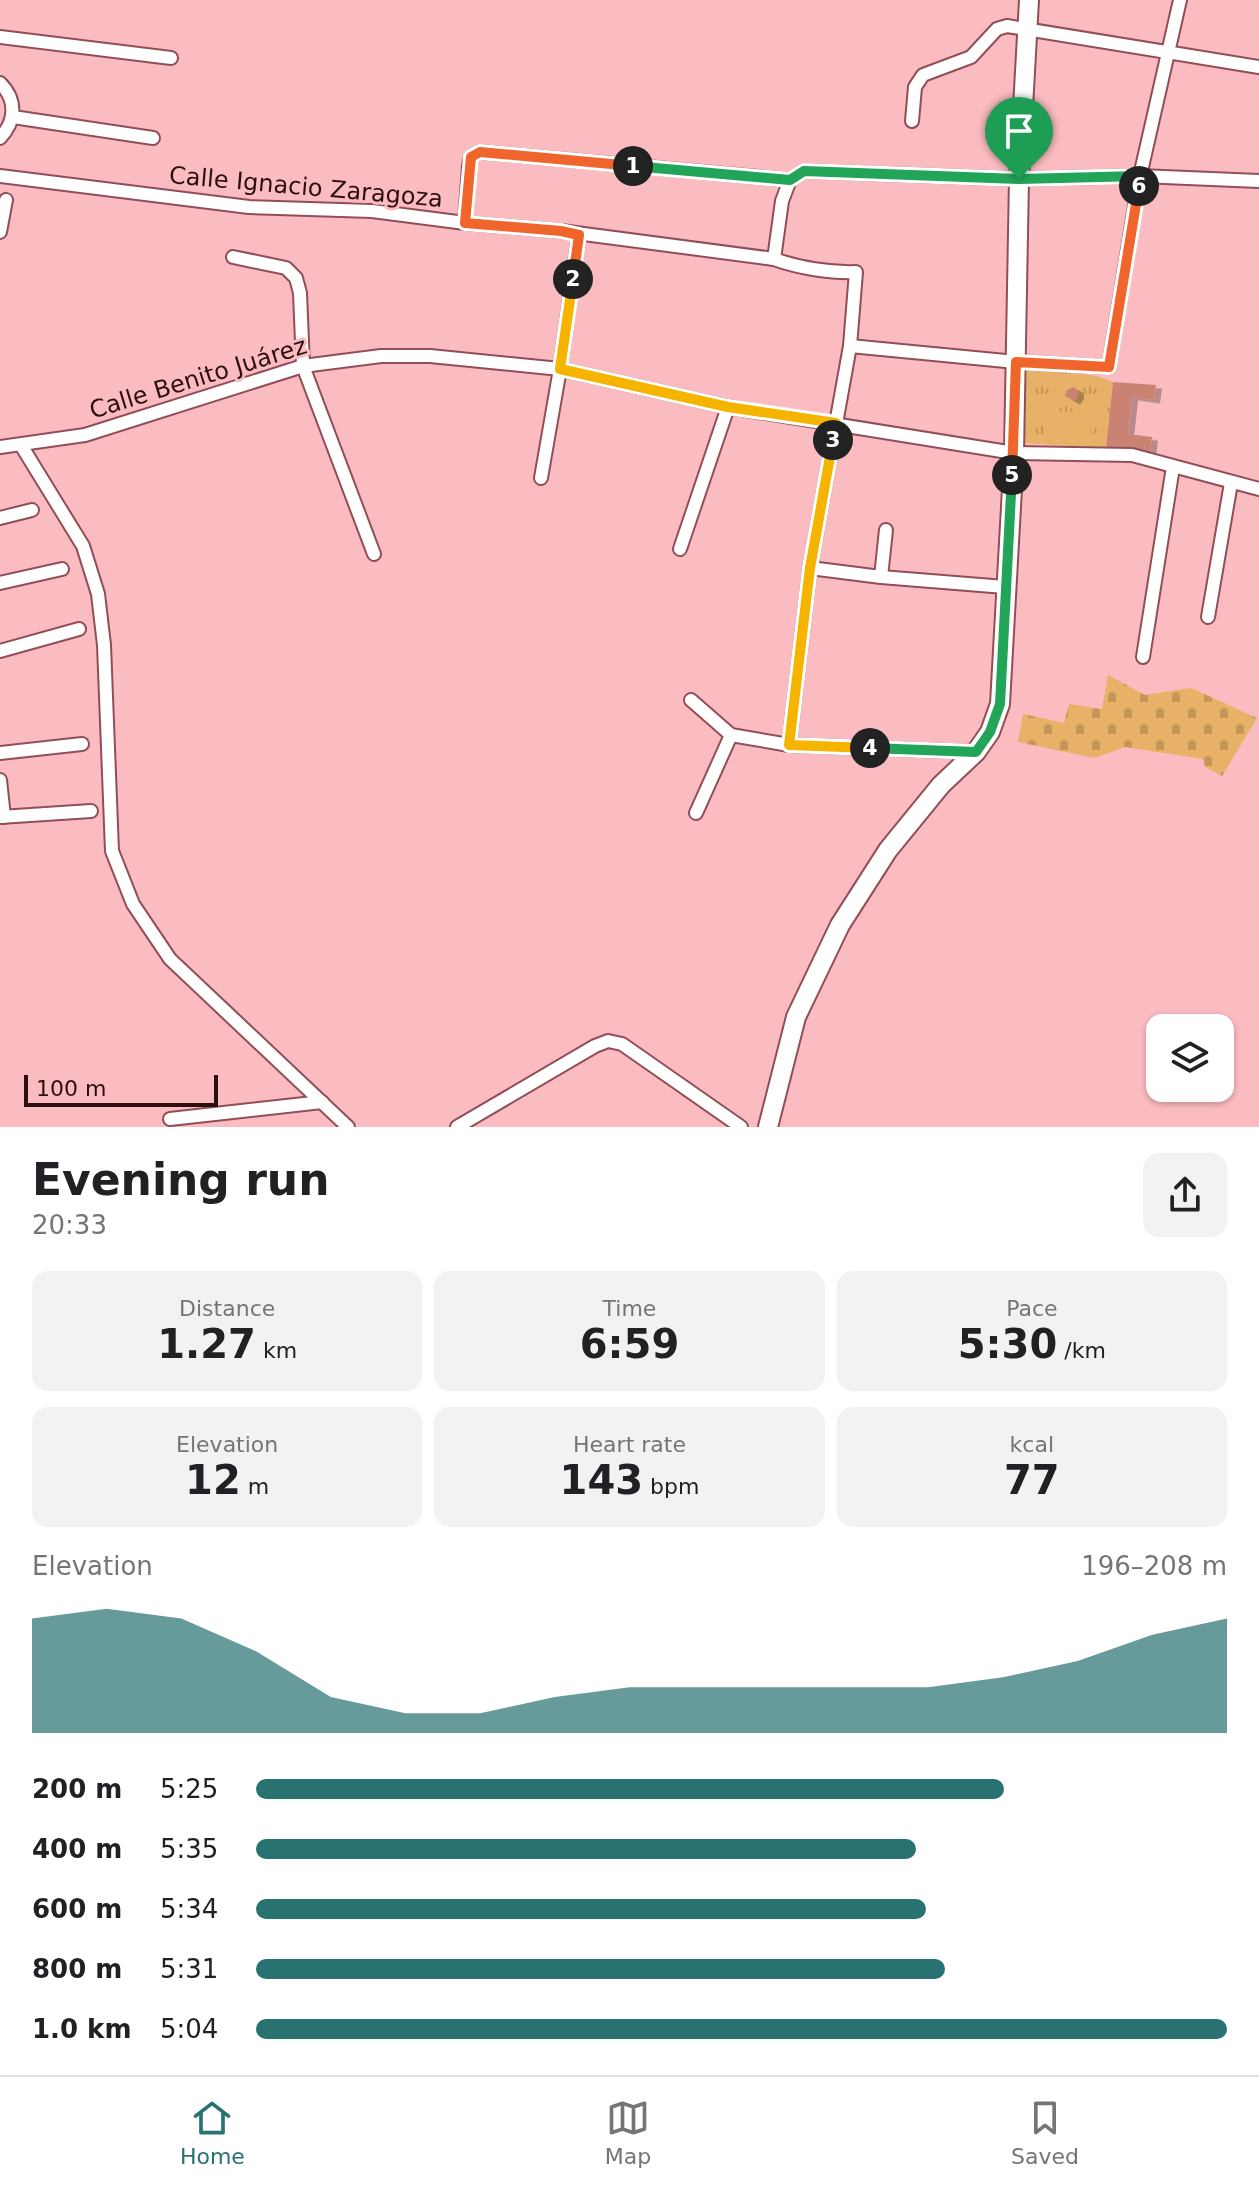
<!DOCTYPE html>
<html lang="en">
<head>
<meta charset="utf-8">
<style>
	:root { --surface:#fff; --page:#f2f2f2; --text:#202124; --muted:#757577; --line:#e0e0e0; --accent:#287271 }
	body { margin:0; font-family:"DejaVu Sans",sans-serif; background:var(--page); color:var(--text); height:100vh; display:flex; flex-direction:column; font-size:30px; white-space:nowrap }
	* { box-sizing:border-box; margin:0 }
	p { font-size:26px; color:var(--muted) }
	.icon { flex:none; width:44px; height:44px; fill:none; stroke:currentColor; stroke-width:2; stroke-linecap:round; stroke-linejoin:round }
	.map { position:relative; height:1127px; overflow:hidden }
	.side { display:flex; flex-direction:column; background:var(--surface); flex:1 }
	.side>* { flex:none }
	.fabs { position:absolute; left:1146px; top:1014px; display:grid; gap:16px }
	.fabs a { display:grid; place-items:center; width:88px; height:88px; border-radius:16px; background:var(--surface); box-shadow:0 2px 6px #0004; font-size:40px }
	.scale { position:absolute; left:24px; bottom:20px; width:194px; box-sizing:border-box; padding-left:8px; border:4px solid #2b0f13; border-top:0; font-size:22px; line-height:28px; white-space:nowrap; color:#2b0f13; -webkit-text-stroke:6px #fbbcc1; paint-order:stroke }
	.pin { position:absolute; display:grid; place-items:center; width:68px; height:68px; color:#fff; margin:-82px -34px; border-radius:50% 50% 50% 0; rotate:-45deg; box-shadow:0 0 8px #0007 }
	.pin .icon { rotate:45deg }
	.km { position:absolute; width:40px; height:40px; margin:-20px; border-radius:50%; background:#222; color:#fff; font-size:22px; line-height:40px; text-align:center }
	.round { display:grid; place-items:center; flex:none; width:84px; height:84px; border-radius:16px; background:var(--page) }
	.overview { display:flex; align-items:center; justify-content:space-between; height:136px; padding:0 32px }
	h1 { font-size:44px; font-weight:700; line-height:60px }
	.stats { display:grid; grid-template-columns:repeat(3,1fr); gap:12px; height:136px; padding:8px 32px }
	.stats div { display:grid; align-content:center; border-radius:16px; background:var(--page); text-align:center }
	.stats b { font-size:40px; font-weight:700 }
	.stats small { font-size:22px; font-weight:400 }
	.stats p { font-size:22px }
	.chart { height:224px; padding:16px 32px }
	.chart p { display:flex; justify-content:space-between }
	.chart svg { width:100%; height:144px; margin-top:8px; fill:var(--accent); opacity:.7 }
	ul { padding:0 32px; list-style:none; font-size:26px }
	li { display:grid; grid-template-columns:128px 96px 1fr; align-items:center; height:60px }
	li i { height:20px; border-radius:10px; background:var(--accent) }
	.menu { display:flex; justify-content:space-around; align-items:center; height:112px; border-top:2px solid var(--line); background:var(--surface); font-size:22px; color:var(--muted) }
	.menu a { display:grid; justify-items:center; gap:4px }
	.menu .active { color:var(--accent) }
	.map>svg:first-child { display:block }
	.cemetery { fill:url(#cemetery-stones) }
	.park { fill:url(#park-tufts) }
	.pitch { fill:#e7b168 }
	.building { fill:#ca8373; filter:url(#shadow) }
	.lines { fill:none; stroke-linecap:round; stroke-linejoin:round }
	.street-casing { stroke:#924e56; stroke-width:16 }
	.secondary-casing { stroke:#924e56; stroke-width:22 }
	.street { stroke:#fff; stroke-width:12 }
	.secondary { stroke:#fff; stroke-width:18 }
	.split-1-casing { stroke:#fff; stroke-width:16 }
	.split-2-casing { stroke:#fff; stroke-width:16 }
	.split-3-casing { stroke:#fff; stroke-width:16 }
	.split-4-casing { stroke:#fff; stroke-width:16 }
	.split-5-casing { stroke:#fff; stroke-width:16 }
	.split-6-casing { stroke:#fff; stroke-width:16 }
	.split-7-casing { stroke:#fff; stroke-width:16 }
	.split-1 { stroke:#22a559; stroke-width:10 }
	.split-2 { stroke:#f0652b; stroke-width:10 }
	.split-3 { stroke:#f5b400; stroke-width:10 }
	.split-4 { stroke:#f5b400; stroke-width:10 }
	.split-5 { stroke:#22a559; stroke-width:10 }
	.split-6 { stroke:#f0652b; stroke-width:10 }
	.split-7 { stroke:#22a559; stroke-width:10 }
	.labels { text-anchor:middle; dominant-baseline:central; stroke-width:6; stroke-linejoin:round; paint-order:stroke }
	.street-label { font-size:24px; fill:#2b0f13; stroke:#fbbcc1 }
</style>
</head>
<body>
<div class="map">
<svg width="1259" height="1127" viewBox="0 0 1259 1127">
	<defs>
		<pattern id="cemetery-stones" width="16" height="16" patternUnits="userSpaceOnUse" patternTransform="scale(2)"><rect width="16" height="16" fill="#e7b168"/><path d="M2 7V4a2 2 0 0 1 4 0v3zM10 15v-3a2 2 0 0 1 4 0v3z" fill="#c69759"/></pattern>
		<pattern id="park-tufts" width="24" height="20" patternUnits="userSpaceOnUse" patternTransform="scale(2)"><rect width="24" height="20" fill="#e7b168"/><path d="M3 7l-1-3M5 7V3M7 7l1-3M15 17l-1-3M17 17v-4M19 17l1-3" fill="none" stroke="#c69759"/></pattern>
		<filter id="shadow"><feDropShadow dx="6" dy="3.5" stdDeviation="0" flood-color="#0004"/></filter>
	</defs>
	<rect width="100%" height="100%" fill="#fbbcc1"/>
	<polygon class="cemetery" points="1108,675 1145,695 1191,688 1257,718 1222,776 1205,767 1203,759 1125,747 1094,758 1018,742 1023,714 1064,723 1069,704 1102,709"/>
	<polygon class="park" points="1025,368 1097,376 1113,382 1106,448 1023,443"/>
	<polygon class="pitch" points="1045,411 1091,412 1090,440 1044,439"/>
	<g class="building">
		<polygon points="1113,382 1156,385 1154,400 1132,397 1128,434 1152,437 1150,453 1106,448"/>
		<polygon points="1073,387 1078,390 1078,396 1074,401 1065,396 1067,390"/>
	</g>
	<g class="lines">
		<defs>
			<g id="street">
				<polyline points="0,37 171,58"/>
				<path d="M0 83C17 100 16 121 0 138"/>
				<polyline points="13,117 153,138"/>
				<polyline points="912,121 915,87 923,75 971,57 997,29 1007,26 1259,67"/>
				<path d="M0 176 249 207 372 211 465 223 561 231 774 259C799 268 830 273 856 272L850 346 810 568 789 745"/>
				<polyline points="465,223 469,166 471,157 480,152 790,180"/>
				<polyline points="0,232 6,200"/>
				<polyline points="233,257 286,268 296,278 300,293 303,366 374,554"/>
				<polyline points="774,259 782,201 790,180 804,171 1019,179 1140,176 1259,181"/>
				<polyline points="850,346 1016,362 1109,367 1140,176 1180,0"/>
				<polyline points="21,445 83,546 98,594 104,645 112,851 133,904 170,959 348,1127"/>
				<polyline points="0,447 85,435 303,366 381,356 430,356 560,369 728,407 1014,453 1132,455 1259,489"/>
				<polyline points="541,478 560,369 579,235"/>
				<polyline points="0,518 32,510"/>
				<polyline points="680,549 728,407"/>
				<polyline points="810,568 881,577 1005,587"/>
				<polyline points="881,577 886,530"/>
				<polyline points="0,583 62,569"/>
				<polyline points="1208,617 1231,483"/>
				<polyline points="0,651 79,629"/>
				<polyline points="1143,657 1173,467"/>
				<polyline points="691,700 731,735 789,745 976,752"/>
				<polyline points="0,753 82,744"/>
				<polyline points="0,780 4,817"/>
				<polyline points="696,813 731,735"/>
				<polyline points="0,817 91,811"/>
				<polyline points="170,1119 322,1102"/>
				<polyline points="457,1127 595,1046 608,1041 622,1044 741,1127"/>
			</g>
			<polyline id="secondary" points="768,1127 796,1017 840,925 888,850 941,785 976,752 990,732 1000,704 1014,453 1019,179 1029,0"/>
		</defs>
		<use href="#street" class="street-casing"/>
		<use href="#secondary" class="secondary-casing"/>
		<use href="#street" class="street"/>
		<use href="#secondary" class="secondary"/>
	</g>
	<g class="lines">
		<defs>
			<polyline id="split-1" points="633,166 790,180 804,171 1019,179"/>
			<polyline id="split-2" points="573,279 579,235 561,231 465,223 471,157 480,152 633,166"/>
			<polyline id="split-3" points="573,279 560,369 728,407 836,423 833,440"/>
			<polyline id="split-4" points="833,440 810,568 789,745 870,748"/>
			<polyline id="split-5" points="870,748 976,752 990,732 1000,704 1012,475"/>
			<polyline id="split-6" points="1012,475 1016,362 1109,367 1139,186"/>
			<polyline id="split-7" points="1019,179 1140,176 1139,186"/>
		</defs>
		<use href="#split-1" class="split-1-casing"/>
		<use href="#split-2" class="split-2-casing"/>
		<use href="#split-3" class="split-3-casing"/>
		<use href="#split-4" class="split-4-casing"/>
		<use href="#split-5" class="split-5-casing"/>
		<use href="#split-6" class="split-6-casing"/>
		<use href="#split-7" class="split-7-casing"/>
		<use href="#split-1" class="split-1"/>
		<use href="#split-2" class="split-2"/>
		<use href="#split-3" class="split-3"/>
		<use href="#split-4" class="split-4"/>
		<use href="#split-5" class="split-5"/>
		<use href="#split-6" class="split-6"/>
		<use href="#split-7" class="split-7"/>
	</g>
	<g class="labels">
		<g class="street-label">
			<text transform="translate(306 187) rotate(5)">Calle Ignacio Zaragoza</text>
			<text transform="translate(198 378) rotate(-17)">Calle Benito Juárez</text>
		</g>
	</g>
</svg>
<div class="fabs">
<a><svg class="icon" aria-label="layers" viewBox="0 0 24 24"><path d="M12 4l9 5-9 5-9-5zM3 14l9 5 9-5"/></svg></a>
</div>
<div class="scale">100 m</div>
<div class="pin" style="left:1019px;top:179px;background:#1e9e55"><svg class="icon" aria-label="arrive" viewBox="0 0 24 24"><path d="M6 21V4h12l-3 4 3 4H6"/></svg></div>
<b class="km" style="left:633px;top:166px">1</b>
<b class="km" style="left:573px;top:279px">2</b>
<b class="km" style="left:833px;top:440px">3</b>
<b class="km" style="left:870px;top:748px">4</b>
<b class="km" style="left:1012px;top:475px">5</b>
<b class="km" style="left:1139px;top:186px">6</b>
</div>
<section class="side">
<div class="overview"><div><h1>Evening run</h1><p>20:33</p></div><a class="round"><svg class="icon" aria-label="share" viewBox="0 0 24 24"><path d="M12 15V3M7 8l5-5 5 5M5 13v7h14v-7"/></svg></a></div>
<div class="stats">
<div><p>Distance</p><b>1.27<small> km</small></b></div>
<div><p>Time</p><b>6:59</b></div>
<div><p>Pace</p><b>5:30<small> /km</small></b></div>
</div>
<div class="stats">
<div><p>Elevation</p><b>12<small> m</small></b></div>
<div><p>Heart rate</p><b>143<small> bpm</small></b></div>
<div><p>kcal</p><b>77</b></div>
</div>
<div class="chart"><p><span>Elevation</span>196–208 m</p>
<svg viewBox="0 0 160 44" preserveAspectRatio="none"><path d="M0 44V9L10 6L20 9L30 19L40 33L50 38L60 38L70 33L80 30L90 30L100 30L110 30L120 30L130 27L140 22L150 14L160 9V44z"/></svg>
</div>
<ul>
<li><b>200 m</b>5:25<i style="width:77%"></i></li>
<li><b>400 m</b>5:35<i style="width:68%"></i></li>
<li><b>600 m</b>5:34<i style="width:69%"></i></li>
<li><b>800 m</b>5:31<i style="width:71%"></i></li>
<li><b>1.0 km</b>5:04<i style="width:100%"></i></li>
</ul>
</section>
<nav class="menu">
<a class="active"><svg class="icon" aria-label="home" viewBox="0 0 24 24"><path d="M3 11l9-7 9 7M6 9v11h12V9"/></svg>Home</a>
<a><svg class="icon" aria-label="map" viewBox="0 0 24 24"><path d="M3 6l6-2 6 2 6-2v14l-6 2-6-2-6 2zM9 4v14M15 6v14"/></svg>Map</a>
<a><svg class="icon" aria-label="saved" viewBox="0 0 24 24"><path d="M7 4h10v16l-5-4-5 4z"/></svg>Saved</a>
</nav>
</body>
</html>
